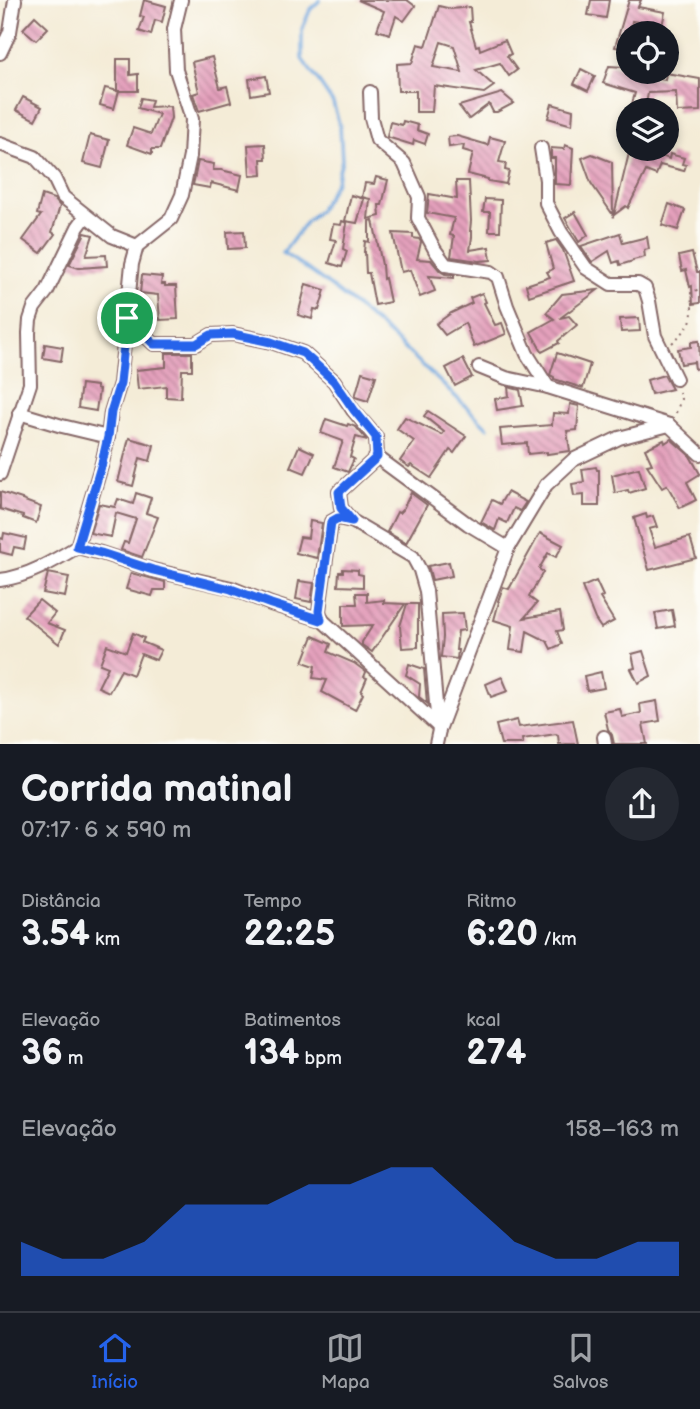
<!DOCTYPE html>
<html lang="pt">
<head>
<meta charset="utf-8">
<style>
	:root { --surface:#171b24; --page:#242831; --text:#f1f3f6; --muted:#9ea1a6; --line:#363941; --accent:#2563eb }
	body { margin:0; font-family:"Balsamiq Sans",sans-serif; background:var(--page); color:var(--text); height:100vh; display:flex; flex-direction:column; font-size:26px; white-space:nowrap }
	* { box-sizing:border-box; margin:0 }
	p { font-size:23px; color:var(--muted) }
	.icon { flex:none; width:38px; height:38px; fill:none; stroke:currentColor; stroke-width:2; stroke-linecap:round; stroke-linejoin:round }
	.map { position:relative; height:744px; overflow:hidden }
	.panel { display:flex; flex-direction:column; background:var(--surface); flex:1 }
	.panel>* { flex:none }
	.buttons { position:absolute; left:616px; top:21px; display:grid; gap:14px }
	.buttons a { display:grid; place-items:center; width:63px; height:63px; border-radius:50%; background:var(--surface); box-shadow:0 4px 10px #0003; font-size:35px }
	.pin { position:absolute; display:grid; place-items:center; width:60px; height:60px; color:#fff; margin:-30px; border:4px solid #fff; border-radius:50%; box-shadow:0 2px 7px #0007 }
	.round { display:grid; place-items:center; flex:none; width:74px; height:74px; border-radius:37px; background:var(--page) }
	.headline { display:flex; align-items:center; justify-content:space-between; height:119px; padding:0 21px }
	h1 { font-size:38px; font-weight:700; line-height:52px }
	.figures { display:grid; grid-template-columns:repeat(3,1fr); gap:10px; height:119px; padding:7px 21px }
	.figures div { display:grid; align-content:center }
	.figures b { font-size:35px; font-weight:700 }
	.figures small { font-size:19px; font-weight:400 }
	.figures p { font-size:19px }
	.chart { height:196px; padding:14px 21px }
	.chart p { display:flex; justify-content:space-between }
	.chart svg { width:100%; height:126px; margin-top:7px; fill:var(--accent); opacity:.7 }
	.menu { display:flex; justify-content:space-around; align-items:center; height:98px; border-top:2px solid var(--line); background:var(--surface); font-size:19px; color:var(--muted) }
	.menu a { display:grid; justify-items:center; gap:4px }
	.menu .active { color:var(--accent) }
	.map>svg:first-child { display:block }
	.lines { fill:none; stroke-linecap:round; stroke-linejoin:round }
	.stream { stroke:#70a6de; stroke-width:3.5 }
	.building { fill:url(#building-back-hatch); fill-rule:evenodd }
	.minor-casing { stroke:#866767; stroke-width:16 }
	.path { stroke:#866767; stroke-width:2; stroke-dasharray:2 5; stroke-linecap:butt }
	.minor { stroke:#fff; stroke-width:12 }
	.route-casing { stroke:#fff; stroke-width:14 }
	.route { stroke:#2563eb; stroke-width:9 }
</style>
</head>
<body>
<div class="map">
<svg width="700" height="744" viewBox="0 0 700 744">
	<defs>
		<pattern id="building-back-hatch" width="6" height="6" patternUnits="userSpaceOnUse" patternTransform="scale(1.75)"><rect width="6" height="6" fill="#e4a0bc"/><path d="M-1 5l2 2M0 0l6 6M5-1l2 2" fill="none" stroke="#bb8299"/></pattern>
	</defs>
	<rect width="100%" height="100%" fill="#fdfcf7"/>
	<filter id="ink" filterUnits="userSpaceOnUse"><feTurbulence type="fractalNoise" baseFrequency=".0143" numOctaves="2"/><feDisplacementMap in="SourceGraphic" scale="14" xChannelSelector="R" yChannelSelector="G"/><feConvolveMatrix kernelMatrix="1 2 1 2 8 2 1 2 1" color-interpolation-filters="sRGB"/></filter>
	<filter id="wash" filterUnits="userSpaceOnUse"><feTurbulence type="fractalNoise" baseFrequency=".00686" numOctaves="4" result="noise"/><feDisplacementMap in="SourceGraphic" scale="28" xChannelSelector="R" yChannelSelector="G"/><feGaussianBlur stdDeviation="1.57" result="paint"/><feColorMatrix in="noise" values="0 0 0 0 0 0 0 0 0 0 0 0 0 0 0 0 0 1.4 0 .05"/><feComposite in="paint" operator="in"/></filter>
	<g filter="url(#wash)">
		<rect width="100%" height="100%" fill="#f4ecd7"/>
		<g class="lines">
			<path class="stream" d="M320 0 310 10 302 29V59L321 85 333 103 340 126 342 160 336 182 320 209 306 222 283 253C359 301 424 366 488 428"/>
		</g>
		<g id="blocks">
			<g class="building">
				<polygon points="144,0 166,6 162,22 155,20 151,35 139,31 144,17 140,16"/>
				<polygon points="358,0 407,0 415,6 404,21 396,16 390,34 377,30 384,11"/>
				<polygon points="591,0 609,0 606,18 588,15"/>
				<polygon points="629,0 641,0 638,7 665,12 662,26 632,21 630,33 628,33 627,49 615,47"/>
				<path d="M439 6 451 9 470 7 471 22H469L476 46 479 45 480 50 505 40 511 54 507 56 517 70 509 76 500 63 476 70 494 86 484 93 434 86 432 112H416V91H398L397 64 412 63 418 44 426 46ZM441 42 454 46 462 72 433 67Z"/>
				<polygon points="35,16 48,28 36,40 23,29"/>
				<polygon points="212,57 220,88 227,86 231,102 199,111 193,94 199,92 192,62"/>
				<polygon points="117,59 130,59 130,75 138,74 138,91 117,91"/>
				<polygon points="609,66 624,67 628,69 628,73 665,80 666,73 700,79 700,111 677,112 676,92 648,93 645,110 631,108 635,93 603,83"/>
				<polygon points="581,69 595,76 588,91 574,84"/>
				<polygon points="266,76 269,92 251,95 249,79"/>
				<polygon points="105,88 119,91 114,109 100,105"/>
				<polygon points="502,93 514,103 497,112 493,112 489,104 469,119 459,106"/>
				<polygon points="23,97 42,107 35,120 16,110"/>
				<polygon points="141,98 152,100 150,107 170,106 171,118 160,149 152,149 152,154 127,145 133,128 151,134 159,114 138,108"/>
				<polygon points="552,104 573,110 572,125 548,118"/>
				<polygon points="403,121 418,125 417,130 428,134 425,144 414,140 413,145 387,137 390,122 402,125"/>
				<polygon points="90,135 109,140 102,168 83,163"/>
				<polygon points="457,136 488,145 490,137 505,141 499,162 506,163 505,170 509,171 506,184 488,181 488,179 468,174 473,153 463,150 464,145 449,147 448,137"/>
				<polygon points="265,144 266,159 261,159 262,175 250,176 248,145"/>
				<polygon points="565,145 573,148 571,185 555,184 555,158 551,158 551,148 564,149"/>
				<polygon points="630,149 648,149 648,151 669,159 670,154 684,158 682,164 686,165 684,171 660,165 656,175 646,171 628,208 626,206 614,215"/>
				<polygon points="592,154 612,162 613,215 591,183 582,158"/>
				<polygon points="198,161 214,164 213,170 221,170 242,175 239,190 211,183 210,188 193,185"/>
				<polygon points="376,177 388,180 382,205 379,205 380,216 368,219 370,199 362,197 365,183 374,184"/>
				<polygon points="456,181 469,181 471,221 470,231 472,231 472,237 470,250 489,247 491,260 479,261 451,257 454,236 450,235 454,218 427,213 429,194 457,199"/>
				<polygon points="42,195 54,199 60,206 52,232 55,234 41,253 23,240 41,215 37,214"/>
				<polygon points="351,195 364,199 357,223 345,221"/>
				<polygon points="485,199 501,200 500,231 489,231 490,212 483,212"/>
				<polygon points="669,204 685,210 678,230 662,225"/>
				<polygon points="575,212 588,235 579,242 565,218"/>
				<polygon points="373,220 382,265 383,279 385,278 390,302 375,305 369,273 366,273 365,252 364,252 365,241 369,242 369,221"/>
				<polygon points="342,221 347,223 343,249 347,251 342,267 329,263 336,240 330,239 333,224 341,225"/>
				<polygon points="244,231 245,248 228,249 227,232"/>
				<polygon points="85,233 93,235 86,256 106,255 107,266 79,268 69,265"/>
				<polygon points="393,233 413,234 413,238 419,239 421,242 417,259 431,260 440,271 445,274 454,275 454,278 429,276 435,291 420,297 410,270 401,272"/>
				<polygon points="620,233 623,243 647,237 649,249 644,250 645,257 633,260 633,261 620,265 619,261 613,263 609,251 592,262 581,246"/>
				<polygon points="556,240 563,250 574,281 529,296 526,285 550,277 547,272 553,269 546,243"/>
				<polygon points="692,253 697,272 700,272 700,303 693,304 692,286 690,287 686,270 682,271 679,256"/>
				<polygon points="142,275 162,277 161,284 165,284 165,286 176,286 178,319 160,320 158,295 140,293"/>
				<polygon points="306,284 325,290 319,310 314,309 312,319 298,315"/>
				<polygon points="598,290 560,318 569,316 577,325 558,341 559,343 542,352 531,332 554,319 546,313 562,294"/>
				<polygon points="482,293 486,302 484,303 495,325 502,323 506,334 474,347 465,323 445,335 436,324 451,313 472,303 470,298"/>
				<polygon points="639,318 640,331 621,332 620,319"/>
				<polygon points="699,341 700,368 695,369 694,362 681,364 678,349 691,347 691,342"/>
				<polygon points="45,344 63,347 61,361 43,358"/>
				<polygon points="166,353 192,353 192,370 182,370 181,398 166,397 166,386 138,389 136,370 166,367"/>
				<polygon points="557,353 590,364 583,388 554,379 554,377 550,375"/>
				<polygon points="463,359 472,377 455,386 446,368"/>
				<polygon points="362,372 376,376 368,401 355,397"/>
				<polygon points="664,375 672,389 651,394 647,380"/>
				<polygon points="81,384 96,386 96,389 99,390 96,411 78,408"/>
				<polygon points="508,387 520,390 523,406 497,410 495,399 509,396"/>
				<polygon points="570,404 579,406 577,430 567,431 570,451 547,454 547,452 528,454 527,443 502,445 500,429 552,425 553,413 569,414"/>
				<polygon points="428,411 466,436 454,453 450,450 431,478 411,465 409,467 400,461 414,441 397,429 405,417 442,435 444,432 424,416"/>
				<polygon points="326,419 347,426 348,424 356,427 367,440 356,437 350,457 354,459 348,472 334,467 343,441 321,433"/>
				<polygon points="129,438 154,445 150,461 140,458 133,486 118,482"/>
				<polygon points="671,439 690,456 700,474 687,482 696,500 680,508 667,485 662,488 647,465 652,464 645,449 664,440 665,443"/>
				<polygon points="299,446 314,453 305,473 290,467"/>
				<polygon points="596,467 597,470 599,470 599,506 584,506 584,495 574,496 572,484 584,482 582,469"/>
				<polygon points="639,468 645,488 629,493 628,490 615,493 612,475"/>
				<polygon points="0,492 22,499 22,500 41,507 36,523 23,518 23,516 0,509"/>
				<polygon points="507,492 526,502 520,511 514,508 507,523 499,519 495,530 481,522 492,500 500,504"/>
				<polygon points="136,493 151,498 146,513 158,517 142,557 121,550 124,542 128,543 136,519 116,513 111,537 90,533 99,504 115,507 118,499 133,504"/>
				<polygon points="411,493 427,505 406,543 387,532 397,512 399,513 403,509"/>
				<polygon points="646,514 647,518 653,516 657,527 649,529 655,547 690,537 696,558 649,570 634,518"/>
				<polygon points="310,521 322,523 317,558 296,553 300,537 308,538"/>
				<polygon points="4,533 26,538 24,549 14,547 12,555 0,552 0,538 3,539"/>
				<polygon points="540,533 563,545 556,557 548,553 539,569 543,572 529,597 537,603 524,618 560,612 563,630 557,631 562,644 551,649 547,641 527,631 524,652 510,650 513,626 494,620 499,602 498,601 503,587 509,589"/>
				<polygon points="449,562 452,576 432,580 428,566"/>
				<polygon points="343,569 358,570 358,574 363,575 363,587 338,586 339,572 343,572"/>
				<polygon points="48,573 69,577 65,597 43,593"/>
				<polygon points="131,573 165,582 165,590 154,590 152,596 126,589"/>
				<polygon points="299,581 314,583 311,602 296,599"/>
				<polygon points="596,581 603,596 600,598 614,621 601,628 595,619 582,587"/>
				<polygon points="356,593 367,593 367,602 384,600 384,603 405,604 372,652 362,645 362,642 373,625 343,626 343,604 357,604"/>
				<polygon points="39,600 55,613 47,623 65,630 59,644 24,616"/>
				<polygon points="407,604 418,604 418,647 402,648 400,626"/>
				<polygon points="672,610 675,626 658,629 655,613"/>
				<polygon points="463,613 465,630 458,631 456,650 458,650 457,659 441,657 443,637 442,614"/>
				<polygon points="133,633 144,638 142,642 161,650 156,660 141,654 133,675 121,670 109,692 98,687 108,667 100,664 107,645 126,652"/>
				<polygon points="313,636 331,644 328,652 354,663 366,672 364,677 367,678 361,692 363,694 355,710 322,692 327,680 313,678 315,666 303,662"/>
				<polygon points="643,651 651,676 638,683 631,669 635,668 632,654"/>
				<polygon points="409,664 424,669 427,703 419,697 420,684 406,675"/>
				<polygon points="601,672 604,688 587,691 584,676"/>
				<polygon points="502,677 508,691 491,697 486,684"/>
				<polygon points="657,701 660,721 643,724 647,744 614,744 612,735 608,729 604,712 620,709 622,717 641,713 640,704"/>
				<polygon points="517,720 519,727 573,720 578,744 559,744 558,735 556,734 522,739 523,744 501,744 496,725"/>
			</g>
		</g>
	</g>
	<g filter="url(#ink)">
		<use href="#blocks" fill-opacity="0" stroke="#866767" stroke-width="2"/>
		<g class="lines">
			<defs>
				<g id="minor">
					<polyline points="0,53 10,32 15,0"/>
					<polyline points="370,92 371,118 377,140 404,163 419,197 418,218 435,250 446,265 491,272 498,277 507,306 527,354 548,387"/>
					<polyline points="0,144 35,157 54,178 63,197 112,236 137,246"/>
					<polyline points="541,148 546,180 546,203 561,232 586,268 611,284 638,284 645,288 649,301 655,336 676,379"/>
					<polyline points="127,318 154,344 196,344 211,335 233,334 271,342 303,353 334,381 353,410 376,437 377,457"/>
					<polyline points="479,367 506,378 548,387 669,425"/>
					<polyline points="19,413 62,426 108,437 111,412 120,383 132,264 137,246 171,219 182,195 190,156 192,119 176,70 174,29 181,0"/>
					<polyline points="377,457 339,492 341,508 352,521 413,557 420,570 426,591 438,726"/>
					<polyline points="377,457 468,524 508,548"/>
					<polyline points="0,474 30,384 29,333 30,320 34,308 47,291 78,227 86,216"/>
					<polyline points="77,547 102,463 108,437"/>
					<path d="M0 580C27 577 54 561 77 547L101 553 153 570 231 588 271 604 322 620 438 726 439 730"/>
					<polyline points="322,620 319,611 331,522 338,518 351,521"/>
					<polyline points="604,737 605,744"/>
					<polyline points="436,744 439,730 508,548 546,485 573,460 619,438 669,425 700,454"/>
				</g>
			</defs>
			<use href="#minor" class="minor-casing"/>
			<g class="path">
				<path d="M672 343C694 323 693 321 691 292L700 289"/>
				<polyline points="676,413 681,399 679,392"/>
			</g>
			<use href="#minor" class="minor"/>
		</g>
	</g>
	<g class="lines" filter="url(#ink)">
		<defs>
			<polygon id="route" points="127,318 154,344 196,344 211,335 233,334 271,342 303,353 334,381 354,410 376,437 377,457 339,492 341,508 352,521 338,518 331,522 319,611 321,620 271,604 231,589 153,570 101,553 77,547 102,463 108,437 111,412 120,383"/>
		</defs>
		<use href="#route" class="route-casing"/>
		<use href="#route" class="route"/>
	</g>
</svg>
<div class="buttons">
<a><svg class="icon" aria-label="locate" viewBox="0 0 24 24"><circle cx="12" cy="12" r="6"/><path d="M12 2v4M12 18v4M2 12h4M18 12h4"/></svg></a>
<a><svg class="icon" aria-label="layers" viewBox="0 0 24 24"><path d="M12 4l9 5-9 5-9-5zM3 14l9 5 9-5"/></svg></a>
</div>
<div class="pin" style="left:127px;top:318px;background:#1e9e55"><svg class="icon" aria-label="arrive" viewBox="0 0 24 24"><path d="M6 21V4h12l-3 4 3 4H6"/></svg></div>
</div>
<section class="panel">
<div class="headline"><div><h1>Corrida matinal</h1><p>07:17 · 6 × 590 m</p></div><a class="round"><svg class="icon" aria-label="share" viewBox="0 0 24 24"><path d="M12 15V3M7 8l5-5 5 5M5 13v7h14v-7"/></svg></a></div>
<div class="figures">
<div><p>Distância</p><b>3.54<small> km</small></b></div>
<div><p>Tempo</p><b>22:25</b></div>
<div><p>Ritmo</p><b>6:20<small> /km</small></b></div>
</div>
<div class="figures">
<div><p>Elevação</p><b>36<small> m</small></b></div>
<div><p>Batimentos</p><b>134<small> bpm</small></b></div>
<div><p>kcal</p><b>274</b></div>
</div>
<div class="chart"><p><span>Elevação</span>158–163 m</p>
<svg viewBox="0 0 160 44" preserveAspectRatio="none"><path d="M0 44V32L10 38L20 38L30 32L40 19L50 19L60 19L70 12L80 12L90 6L100 6L110 19L120 32L130 38L140 38L150 32L160 32V44z"/></svg>
</div>
</section>
<nav class="menu">
<a class="active"><svg class="icon" aria-label="home" viewBox="0 0 24 24"><path d="M3 11l9-7 9 7M6 9v11h12V9"/></svg>Início</a>
<a><svg class="icon" aria-label="map" viewBox="0 0 24 24"><path d="M3 6l6-2 6 2 6-2v14l-6 2-6-2-6 2zM9 4v14M15 6v14"/></svg>Mapa</a>
<a><svg class="icon" aria-label="saved" viewBox="0 0 24 24"><path d="M7 4h10v16l-5-4-5 4z"/></svg>Salvos</a>
</nav>
</body>
</html>
